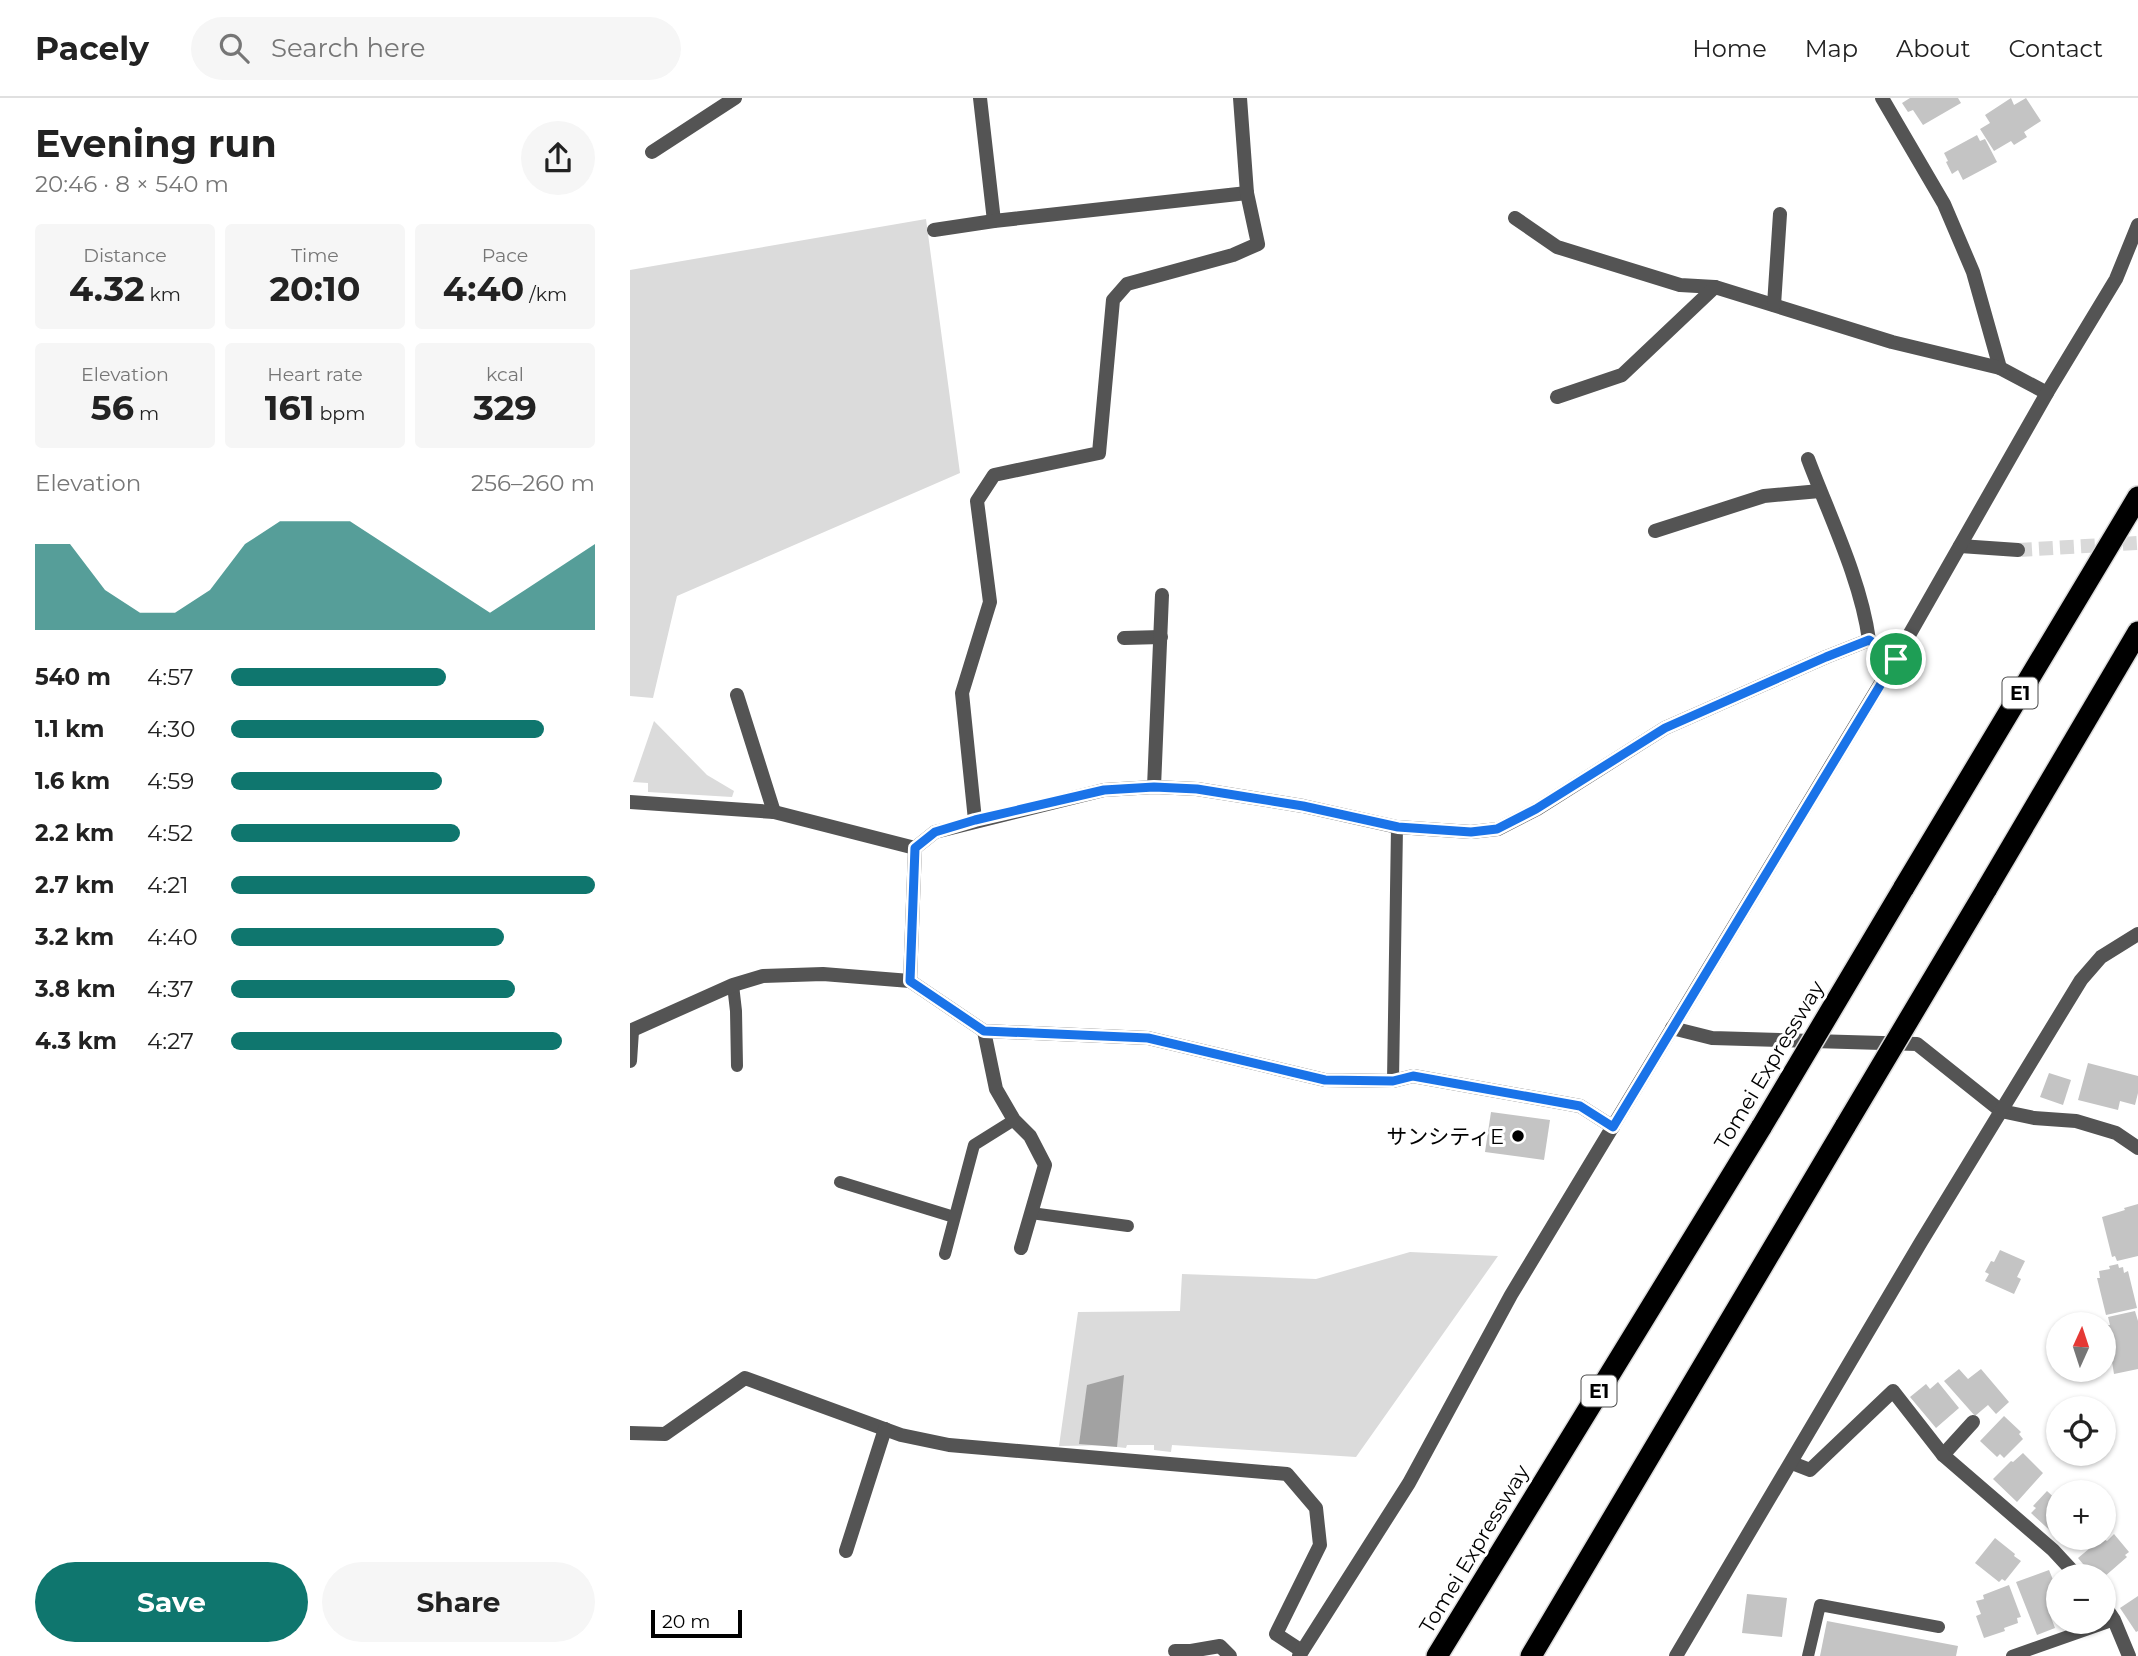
<!DOCTYPE html>
<html lang="en">
<head>
<meta charset="utf-8">
<style>
	:root { --surface:#fff; --page:#f6f6f6; --text:#222; --muted:#767676; --line:#e0e0e0; --accent:#0f766e }
	body { margin:0; font-family:Montserrat,"Noto Sans JP",sans-serif; background:var(--page); color:var(--text); height:100vh; display:flex; flex-direction:column; font-size:26px; white-space:nowrap }
	* { box-sizing:border-box; margin:0 }
	p { font-size:23px; color:var(--muted) }
	.icon { flex:none; width:38px; height:38px; fill:none; stroke:currentColor; stroke-width:2; stroke-linecap:round; stroke-linejoin:round }
	.map { position:relative; flex:1; overflow:hidden }
	.side { display:flex; flex-direction:column; background:var(--surface); width:630px }
	.side>* { flex:none }
	.needle { width:46px; rotate:3deg }
	.buttons { position:absolute; left:1416px; top:1214px; display:grid; gap:14px }
	.buttons a { display:grid; place-items:center; width:70px; height:70px; border-radius:50%; background:var(--surface); box-shadow:0 2px 5px #0004; font-size:35px }
	.scale { position:absolute; left:21px; bottom:18px; width:91px; box-sizing:border-box; padding-left:7px; border:4px solid #000; border-top:0; font-size:19px; line-height:24px; white-space:nowrap; color:#000; -webkit-text-stroke:5px #fff; paint-order:stroke }
	.pin { position:absolute; display:grid; place-items:center; width:60px; height:60px; color:#fff; margin:-30px; border:4px solid #fff; border-radius:50%; box-shadow:0 2px 7px #0007 }
	.round { display:grid; place-items:center; flex:none; width:74px; height:74px; border-radius:37px; background:var(--page) }
	.headline { display:flex; align-items:center; justify-content:space-between; height:119px; padding:0 35px }
	h1 { font-size:38px; font-weight:700; line-height:52px }
	.stats { display:grid; grid-template-columns:repeat(3,1fr); gap:10px; height:119px; padding:7px 35px }
	.stats div { display:grid; align-content:center; border-radius:7px; background:var(--page); text-align:center }
	.stats b { font-size:35px; font-weight:700 }
	.stats small { font-size:19px; font-weight:400 }
	.stats p { font-size:19px }
	.chart { height:196px; padding:14px 35px }
	.chart p { display:flex; justify-content:space-between }
	.chart svg { width:100%; height:126px; margin-top:7px; fill:var(--accent); opacity:.7 }
	.button { display:flex; gap:14px; margin-top:auto; padding:14px 35px }
	.button a { flex:1; height:80px; border-radius:42px; background:var(--accent); color:#fff; font-size:28px; font-weight:700; line-height:80px; text-align:center }
	.button a+a { background:var(--page); color:var(--text) }
	ul { padding:0 35px; list-style:none; font-size:23px }
	li { display:grid; grid-template-columns:112px 84px 1fr; align-items:center; height:52px }
	li i { height:18px; border-radius:9px; background:var(--accent) }
	header { display:flex; align-items:center; gap:42px; box-sizing:border-box; height:98px; padding:0 35px; background:var(--surface); border-bottom:2px solid var(--line) }
	header strong { font-size:33px }
	nav { display:flex; gap:38px; margin-inline-start:auto; font-size:24px }
	.search { width:490px; height:63px; background:var(--page); display:flex; align-items:center; gap:18px; box-sizing:border-box; padding:0 24px; border-radius:38px; color:var(--muted); font-size:26px }
	main { display:flex; flex:1; min-height:0 }
	.map>svg:first-child { display:block }
	.green { fill:#dbdbdb }
	.water { fill:#a2a2a2 }
	.building { fill:#c4c4c4 }
	.lines { fill:none; stroke-linecap:round; stroke-linejoin:round }
	.street-tunnel { stroke:#d9d9d9; stroke-width:14; stroke-dasharray:14 7; stroke-linecap:butt }
	.highway-casing { stroke:#dbdbdb; stroke-width:24 }
	.lane { stroke:#545454; stroke-width:12 }
	.street { stroke:#545454; stroke-width:14 }
	.highway { stroke:#000; stroke-width:21 }
	.highway-bridge-casing { stroke:#dbdbdb; stroke-width:24; stroke-linecap:butt }
	.highway-bridge { stroke:#000; stroke-width:21 }
	.route-casing { stroke:#fff; stroke-width:14 }
	.route { stroke:#1a73e8; stroke-width:9 }
	.poi-dot { fill:#000; stroke:#fff; stroke-width:2.5 }
	.labels { text-anchor:middle; dominant-baseline:central; stroke-width:6; stroke-linejoin:round; paint-order:stroke }
	.shield { fill:#fff; stroke:#4c4c4c; stroke-width:2 }
	.shield-label { font-size:19px; font-weight:bold; fill:#000 }
	.street-label { font-size:21px; fill:#000; stroke:#fff }
	.poi-label { font-size:21px; fill:#000; stroke:#fff; text-anchor:end }
</style>
</head>
<body>
<header>
<strong>Pacely</strong>
<div class="search"><svg class="icon" aria-label="search" viewBox="0 0 24 24"><circle cx="10" cy="10" r="6"/><path d="M15 15l6 6"/></svg>Search here</div>
<nav><a>Home</a><a>Map</a><a>About</a><a>Contact</a></nav>
</header>
<main>
<section class="side">
<div class="headline"><div><h1>Evening run</h1><p>20:46 · 8 × 540 m</p></div><a class="round"><svg class="icon" aria-label="share" viewBox="0 0 24 24"><path d="M12 15V3M7 8l5-5 5 5M5 13v7h14v-7"/></svg></a></div>
<div class="stats">
<div><p>Distance</p><b>4.32<small> km</small></b></div>
<div><p>Time</p><b>20:10</b></div>
<div><p>Pace</p><b>4:40<small> /km</small></b></div>
</div>
<div class="stats">
<div><p>Elevation</p><b>56<small> m</small></b></div>
<div><p>Heart rate</p><b>161<small> bpm</small></b></div>
<div><p>kcal</p><b>329</b></div>
</div>
<div class="chart"><p><span>Elevation</span>256–260 m</p>
<svg viewBox="0 0 160 44" preserveAspectRatio="none"><path d="M0 44V14L10 14L20 30L30 38L40 38L50 30L60 14L70 6L80 6L90 6L100 14L110 22L120 30L130 38L140 30L150 22L160 14V44z"/></svg>
</div>
<ul>
<li><b>540 m</b>4:57<i style="width:59%"></i></li>
<li><b>1.1 km</b>4:30<i style="width:86%"></i></li>
<li><b>1.6 km</b>4:59<i style="width:58%"></i></li>
<li><b>2.2 km</b>4:52<i style="width:63%"></i></li>
<li><b>2.7 km</b>4:21<i style="width:100%"></i></li>
<li><b>3.2 km</b>4:40<i style="width:75%"></i></li>
<li><b>3.8 km</b>4:37<i style="width:78%"></i></li>
<li><b>4.3 km</b>4:27<i style="width:91%"></i></li>
</ul>
<div class="button"><a>Save</a><a>Share</a></div>
</section>
<div class="map">
<svg width="1508" height="1558" viewBox="0 0 1508 1558">
	<rect width="100%" height="100%" fill="#fff"/>
	<g class="green">
		<polygon points="296,121 330,375 47,498 23,600 0,598 0,172"/>
		<polygon points="24,623 77,677 104,693 102,699 18,694 18,685 3,684"/>
		<polygon points="780,1154 868,1158 726,1359 542,1347 541,1354 524,1352 524,1347 497,1347 496,1350 487,1349 487,1347 429,1348 448,1214 550,1213 552,1176 686,1181"/>
	</g>
	<polygon class="water" points="494,1277 487,1349 449,1346 457,1287"/>
	<g class="building">
		<polygon points="1280,0 1328,0 1331,5 1293,27 1283,12 1278,14 1272,5"/>
		<polygon points="1381,0 1384,7 1396,0 1411,23 1394,34 1397,39 1384,47 1381,43 1364,53 1350,31 1360,25 1355,17"/>
		<polygon points="1347,37 1350,43 1355,41 1367,64 1333,82 1328,72 1322,76 1316,64 1318,63 1314,55"/>
		<polygon points="1458,965 1508,978 1508,995 1505,1007 1490,1003 1488,1012 1448,1002"/>
		<polygon points="1419,975 1441,982 1433,1007 1410,999"/>
		<polygon points="861,1014 920,1022 914,1062 855,1054"/>
		<polygon points="1508,1106 1508,1158 1487,1163 1485,1158 1482,1159 1472,1119 1495,1112 1494,1110"/>
		<polygon points="1370,1152 1395,1163 1387,1179 1391,1181 1384,1196 1355,1183 1359,1176 1355,1174 1361,1163 1364,1164"/>
		<polygon points="1488,1166 1489,1170 1493,1169 1494,1175 1498,1173 1507,1210 1476,1217 1467,1180 1470,1180 1469,1173 1480,1171 1479,1168"/>
		<polygon points="1505,1213 1508,1223 1508,1271 1484,1276 1476,1227 1480,1227 1478,1219"/>
		<polygon points="1329,1271 1338,1281 1351,1271 1379,1304 1366,1316 1358,1307 1345,1318 1314,1283"/>
		<polygon points="1308,1284 1329,1310 1306,1330 1280,1299 1296,1286 1300,1291"/>
		<polygon points="1374,1318 1391,1334 1389,1336 1393,1341 1374,1360 1370,1356 1367,1359 1350,1343"/>
		<polygon points="1393,1355 1413,1375 1387,1404 1363,1381 1381,1363 1383,1364"/>
		<polygon points="1417,1393 1428,1403 1428,1440 1401,1415 1406,1410 1403,1408"/>
		<polygon points="1484,1436 1499,1454 1495,1457 1497,1459 1474,1479 1464,1479 1448,1460 1472,1440 1477,1443"/>
		<polygon points="1365,1440 1385,1456 1384,1458 1391,1463 1375,1483 1372,1481 1369,1484 1345,1465"/>
		<polygon points="1419,1472 1424,1484 1428,1482 1428,1510 1419,1514 1425,1530 1407,1537 1386,1484"/>
		<polygon points="1379,1487 1391,1519 1387,1520 1388,1525 1374,1530 1375,1533 1354,1540 1346,1518 1351,1516 1346,1503 1354,1501 1353,1497"/>
		<polygon points="1117,1496 1157,1500 1152,1539 1112,1535"/>
		<polygon points="1508,1498 1508,1533 1506,1534 1490,1510"/>
		<polygon points="1197,1523 1328,1548 1326,1558 1190,1558"/>
	</g>
	<g class="lines">
		<polyline class="street-tunnel" points="1388,452 1508,445"/>
		<defs>
			<g id="highway">
				<polyline points="1273,791 1508,399"/>
				<polyline points="1356,792 1508,534"/>
				<polyline points="807,1558 1132,1028"/>
				<polyline points="901,1558 1216,1027"/>
			</g>
		</defs>
		<use href="#highway" class="highway-casing"/>
		<g class="lane">
			<polyline points="103,887 106,913 107,968"/>
			<polyline points="763,983 767,729"/>
			<polyline points="210,1084 324,1119"/>
			<polyline points="401,1115 498,1128"/>
			<polyline points="315,1156 344,1047 384,1022"/>
			<polyline points="1178,1558 1190,1507 1309,1529"/>
			<polyline points="1382,1558 1484,1522"/>
		</g>
		<g class="street">
			<polyline points="350,0 364,123"/>
			<polyline points="1252,0 1314,106 1343,174 1370,270 1417,295"/>
			<polyline points="22,54 105,0"/>
			<polyline points="885,120 927,149 1050,187 1085,189 1262,244 1370,270"/>
			<polyline points="304,132 364,123 617,95"/>
			<polyline points="1144,207 1150,116"/>
			<polyline points="927,299 992,277 1085,189"/>
			<path d="M1178 361C1199 417 1231 482 1239 542L1266 560"/>
			<polyline points="1025,433 1134,398 1190,393"/>
			<polyline points="1330,448 1388,452"/>
			<polyline points="494,540 531,539"/>
			<polyline points="107,597 144,714"/>
			<polyline points="524,689 532,497"/>
			<polyline points="0,704 144,714 285,750"/>
			<polyline points="345,722 332,595 360,504 347,403 364,377 469,355 483,202 497,186 603,157 628,146 617,95 610,0"/>
			<polyline points="280,883 285,750 305,734 474,692 524,689 567,691 673,708 767,729 841,734 868,731 907,711 1035,630 1196,559 1239,542"/>
			<polyline points="1042,930 1082,940 1287,946 1371,1013 1404,1020 1446,1023 1486,1035 1508,1050"/>
			<polyline points="0,933 103,887 133,878 193,876 280,883 354,933 518,940 695,982 763,983 783,978 950,1008 983,1029"/>
			<polyline points="354,933 366,991 384,1022 400,1038 415,1067 391,1150"/>
			<polyline points="0,963 2,933"/>
			<polyline points="0,1335 35,1336 115,1280 271,1337 319,1347 657,1376 686,1410 690,1447 646,1536 672,1553"/>
			<polyline points="1313,1357 1343,1324"/>
			<polyline points="1162,1365 1180,1372 1263,1293 1313,1357 1423,1452 1448,1479"/>
			<polyline points="216,1453 255,1331"/>
			<polyline points="1474,1507 1484,1522 1499,1558"/>
			<polyline points="545,1553 561,1553 590,1548 600,1558"/>
			<polyline points="669,1558 779,1385 881,1197 1266,560 1417,295 1486,181 1508,127"/>
			<polyline points="1046,1558 1291,1144 1451,882 1471,859 1508,836"/>
		</g>
		<use href="#highway" class="highway"/>
		<defs>
			<g id="highway-bridge">
				<polyline points="1216,1027 1356,792"/>
				<polyline points="1132,1028 1273,791"/>
			</g>
		</defs>
		<use href="#highway-bridge" class="highway-bridge-casing"/>
		<use href="#highway-bridge" class="highway-bridge"/>
	</g>
	<g class="lines">
		<defs>
			<polygon id="route" points="1239,542 1266,561 983,1029 950,1008 783,978 763,983 695,982 518,940 354,933 280,883 285,750 305,734 345,722 474,692 524,689 567,691 673,708 768,729 841,734 867,731 906,711 1035,630 1196,559"/>
		</defs>
		<use href="#route" class="route-casing"/>
		<use href="#route" class="route"/>
	</g>
	<circle class="poi-dot" cx="888" cy="1038" r="7"/>
	<g class="labels">
		<g class="shield">
			<rect x="1372.5" y="579.5" width="35" height="31" rx="5"/>
			<rect x="951.5" y="1277.5" width="35" height="31" rx="5"/>
		</g>
		<g class="shield-label">
			<text x="1390" y="595">E1</text>
			<text x="969" y="1293">E1</text>
		</g>
		<g class="street-label">
			<text transform="translate(1139 967) rotate(-59)">Tomei Expressway</text>
			<text transform="translate(844 1451) rotate(-59)">Tomei Expressway</text>
		</g>
		<g class="poi-label">
			<text x="874" y="1038">サンシティE</text>
		</g>
	</g>
</svg>
<div class="buttons">
<a><svg class="needle" viewBox="-14 -14 28 28"><path d="M0-13l5 13h-10z" fill="#e53935"/><path d="M0 13l5-13h-10z" fill="#767676"/></svg></a>
<a><svg class="icon" aria-label="locate" viewBox="0 0 24 24"><circle cx="12" cy="12" r="6"/><path d="M12 2v4M12 18v4M2 12h4M18 12h4"/></svg></a>
<a>+</a>
<a>−</a>
</div>
<div class="scale">20 m</div>
<div class="pin" style="left:1266px;top:561px;background:#1e9e55"><svg class="icon" aria-label="arrive" viewBox="0 0 24 24"><path d="M6 21V4h12l-3 4 3 4H6"/></svg></div>
</div>
</main>
</body>
</html>
